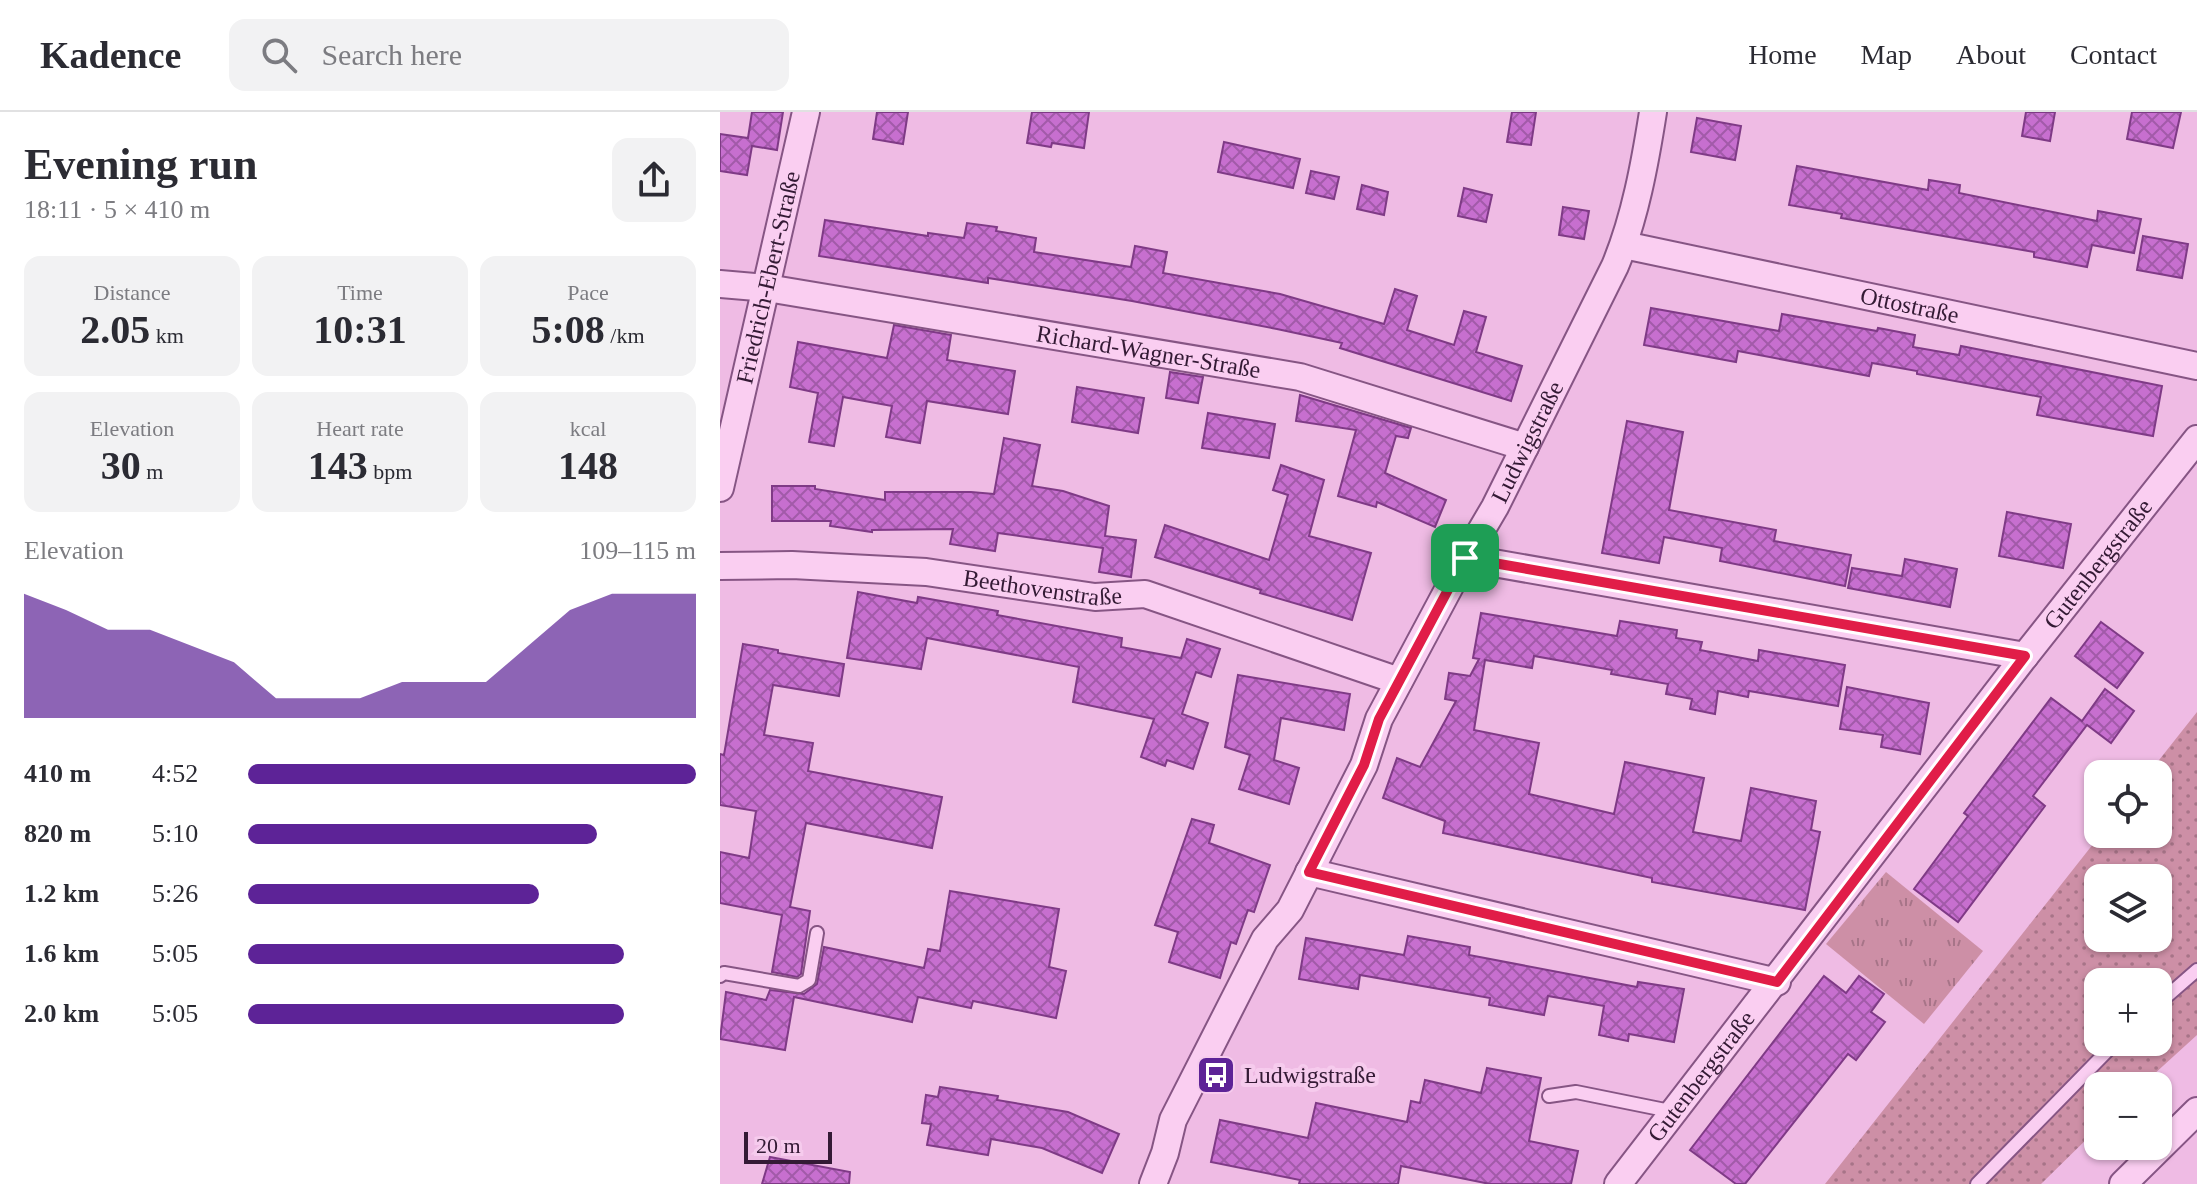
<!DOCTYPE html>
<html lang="en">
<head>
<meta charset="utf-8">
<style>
	:root { --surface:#fff; --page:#f2f2f3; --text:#2b2b33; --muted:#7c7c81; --line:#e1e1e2; --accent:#5d2397 }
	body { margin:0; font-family:Georgia,serif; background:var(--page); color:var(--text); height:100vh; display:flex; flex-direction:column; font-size:30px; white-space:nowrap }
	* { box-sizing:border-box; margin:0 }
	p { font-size:26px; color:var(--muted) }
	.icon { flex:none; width:44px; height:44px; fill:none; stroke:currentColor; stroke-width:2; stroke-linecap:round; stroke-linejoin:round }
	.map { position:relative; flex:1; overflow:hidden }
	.details { display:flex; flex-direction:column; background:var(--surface); width:720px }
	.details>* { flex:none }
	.fabs { position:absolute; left:1364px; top:648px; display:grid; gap:16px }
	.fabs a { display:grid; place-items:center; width:88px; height:88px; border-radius:16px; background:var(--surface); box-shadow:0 2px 6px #0004; font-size:40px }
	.scale { position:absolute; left:24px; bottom:20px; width:88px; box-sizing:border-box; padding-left:8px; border:4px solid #341a35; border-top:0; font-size:22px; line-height:28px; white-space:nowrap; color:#341a35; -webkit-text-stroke:6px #f6cbed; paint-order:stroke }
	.pin { position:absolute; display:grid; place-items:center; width:68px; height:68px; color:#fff; margin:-34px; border-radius:16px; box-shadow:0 4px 12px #0006 }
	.round { display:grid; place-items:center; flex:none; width:84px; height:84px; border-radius:16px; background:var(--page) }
	.headline { display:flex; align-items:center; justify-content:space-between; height:136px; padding:0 24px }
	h1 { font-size:44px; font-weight:800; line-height:60px }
	.figures { display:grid; grid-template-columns:repeat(3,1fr); gap:12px; height:136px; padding:8px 24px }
	.figures div { display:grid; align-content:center; border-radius:16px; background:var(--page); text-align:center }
	.figures b { font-size:40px; font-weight:800 }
	.figures small { font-size:22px; font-weight:400 }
	.figures p { font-size:22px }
	.chart { height:224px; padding:16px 24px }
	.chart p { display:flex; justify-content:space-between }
	.chart svg { width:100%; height:144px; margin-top:8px; fill:var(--accent); opacity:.7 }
	ul { padding:0 24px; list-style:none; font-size:26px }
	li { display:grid; grid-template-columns:128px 96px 1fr; align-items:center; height:60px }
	li i { height:20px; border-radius:10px; background:var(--accent) }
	header { display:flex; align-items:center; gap:48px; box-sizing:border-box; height:112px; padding:0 40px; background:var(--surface); border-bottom:2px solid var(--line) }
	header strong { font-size:38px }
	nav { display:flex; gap:44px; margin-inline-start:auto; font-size:28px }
	.search { width:560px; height:72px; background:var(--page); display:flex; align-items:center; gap:20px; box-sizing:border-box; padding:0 28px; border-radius:16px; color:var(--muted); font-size:30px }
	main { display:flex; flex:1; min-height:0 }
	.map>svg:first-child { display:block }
	.grass { fill:url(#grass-tufts) }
	.park { fill:url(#park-dots); fill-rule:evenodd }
	.building { fill:url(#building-cross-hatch); stroke:#7f3a86; stroke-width:2 }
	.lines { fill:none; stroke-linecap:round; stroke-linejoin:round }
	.lane-casing { stroke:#865584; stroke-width:16 }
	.street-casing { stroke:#865584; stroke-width:30 }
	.lane { stroke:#facef1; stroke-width:12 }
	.street { stroke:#facef1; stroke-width:26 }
	.route-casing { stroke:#fff; stroke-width:16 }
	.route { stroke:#e11d48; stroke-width:10 }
	.labels { text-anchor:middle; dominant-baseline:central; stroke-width:8; stroke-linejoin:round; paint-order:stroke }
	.street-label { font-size:24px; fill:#341a35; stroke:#f6cbed }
	.poi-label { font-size:24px; fill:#341a35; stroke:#f6cbed; text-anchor:start }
</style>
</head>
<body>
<header>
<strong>Kadence</strong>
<div class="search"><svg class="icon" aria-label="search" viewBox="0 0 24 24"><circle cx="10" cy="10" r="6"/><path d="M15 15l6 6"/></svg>Search here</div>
<nav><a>Home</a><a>Map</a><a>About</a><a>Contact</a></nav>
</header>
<main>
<section class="details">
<div class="headline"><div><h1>Evening run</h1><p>18:11 · 5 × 410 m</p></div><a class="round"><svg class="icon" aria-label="share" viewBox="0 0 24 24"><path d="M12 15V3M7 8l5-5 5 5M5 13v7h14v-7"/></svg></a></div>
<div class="figures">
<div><p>Distance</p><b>2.05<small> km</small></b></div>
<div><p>Time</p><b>10:31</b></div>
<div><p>Pace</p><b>5:08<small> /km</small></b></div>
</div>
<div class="figures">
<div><p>Elevation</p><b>30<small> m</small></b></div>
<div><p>Heart rate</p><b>143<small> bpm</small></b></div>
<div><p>kcal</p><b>148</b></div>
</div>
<div class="chart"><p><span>Elevation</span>109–115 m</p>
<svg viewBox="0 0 160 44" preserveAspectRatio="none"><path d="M0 44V6L10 11L20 17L30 17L40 22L50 27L60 38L70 38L80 38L90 33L100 33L110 33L120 22L130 11L140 6L150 6L160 6V44z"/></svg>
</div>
<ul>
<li><b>410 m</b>4:52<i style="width:100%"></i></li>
<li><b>820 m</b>5:10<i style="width:78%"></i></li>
<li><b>1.2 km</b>5:26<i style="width:65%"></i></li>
<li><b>1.6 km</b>5:05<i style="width:84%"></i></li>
<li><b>2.0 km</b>5:05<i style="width:84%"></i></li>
</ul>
</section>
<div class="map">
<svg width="1477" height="1072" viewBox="0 0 1477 1072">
	<defs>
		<pattern id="grass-tufts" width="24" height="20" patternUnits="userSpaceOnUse" patternTransform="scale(2)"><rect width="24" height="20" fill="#cd8fa6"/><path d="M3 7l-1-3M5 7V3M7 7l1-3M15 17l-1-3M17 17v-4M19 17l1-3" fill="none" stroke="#a77488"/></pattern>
		<pattern id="park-dots" width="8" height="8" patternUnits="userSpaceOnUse" patternTransform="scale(2)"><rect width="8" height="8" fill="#cd8fa6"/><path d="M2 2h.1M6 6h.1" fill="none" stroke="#a77488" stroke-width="1.8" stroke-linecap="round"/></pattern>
		<pattern id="building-cross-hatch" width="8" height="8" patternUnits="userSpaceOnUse" patternTransform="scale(2)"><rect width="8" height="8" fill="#c76fcf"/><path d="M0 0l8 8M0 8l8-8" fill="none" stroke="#a25aa9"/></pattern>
	</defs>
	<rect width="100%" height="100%" fill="#efbbe4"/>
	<polygon class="grass" points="1166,760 1263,839 1204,912 1106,832"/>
	<path class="park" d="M1477 600V923L1421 974H1378V1016L1321 1072H1105L1381 722H1438V662H1428ZM1378 766H1438V826H1378ZM1378 870H1438V930H1378Z"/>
	<g class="building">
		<polygon points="32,0 63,0 57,38 32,34 27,63 0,59 0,22 28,26"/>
		<polygon points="157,0 188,0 183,32 153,27"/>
		<polygon points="312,0 369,0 364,36 332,31 331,35 307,31"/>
		<polygon points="792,0 816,0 811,33 787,30"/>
		<polygon points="1306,0 1335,0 1330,29 1302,24"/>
		<polygon points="1412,0 1461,0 1453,36 1407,27"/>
		<polygon points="977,6 1021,14 1015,48 971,40"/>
		<polygon points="504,30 580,47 573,76 498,60"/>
		<polygon points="1077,54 1208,78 1209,68 1240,73 1239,81 1377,109 1378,99 1421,107 1414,141 1372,133 1367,155 1314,145 1314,140 1121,106 1122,102 1069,93"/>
		<polygon points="591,59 619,65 614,87 586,81"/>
		<polygon points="642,73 668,80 664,103 637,97"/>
		<polygon points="744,76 772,83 766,110 738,104"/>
		<polygon points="843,95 869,99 864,127 839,123"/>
		<polygon points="105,108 208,124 208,121 244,126 247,111 277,115 276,119 316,126 314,140 411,155 415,134 447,140 443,161 560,182 664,212 675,177 697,184 687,218 734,233 744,199 766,205 756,240 802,254 791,289 620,236 622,231 557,217 412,189 268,166 268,171 99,144"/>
		<polygon points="1423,124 1468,132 1462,166 1417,158"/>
		<polygon points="931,196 1059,219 1062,202 1157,219 1158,216 1195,223 1193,235 1239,243 1241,234 1442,274 1433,324 1317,303 1321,285 1197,262 1197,259 1152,251 1149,264 1018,239 1016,250 924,233"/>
		<polygon points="174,213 231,223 227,248 295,259 288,302 207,289 200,331 166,325 172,294 123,285 114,334 89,330 98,281 70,275 78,230 167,246"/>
		<polygon points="450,260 483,265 478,291 446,286"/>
		<polygon points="357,275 424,286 418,321 352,310"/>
		<polygon points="580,283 691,316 688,326 676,324 665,361 726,388 715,415 657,390 656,395 618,384 636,318 576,309"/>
		<polygon points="488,301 555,312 549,346 482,336"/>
		<polygon points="907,309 963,320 949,398 1056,418 1054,429 1131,443 1125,474 1000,449 1002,436 944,425 939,451 882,441"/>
		<polygon points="284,326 320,333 312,374 343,379 389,394 385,424 416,428 411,465 379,460 383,436 278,421 275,439 230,432 233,417 152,418 152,420 110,414 111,409 52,409 52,374 95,374 95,377 165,388 165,380 251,380 274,382"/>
		<polygon points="561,353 604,368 589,424 651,441 632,508 540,481 541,478 435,445 445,413 549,448 568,383 553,378"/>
		<polygon points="1287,400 1351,412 1343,456 1279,444"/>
		<polygon points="1185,447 1237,457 1230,495 1128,476 1132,456 1182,464"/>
		<polygon points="138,480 197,491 198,485 278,499 277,503 402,526 401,535 461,546 467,527 500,537 491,565 476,560 462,602 488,611 473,657 447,648 445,654 421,645 434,607 353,590 359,555 207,526 201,557 127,546"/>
		<polygon points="761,501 897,524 900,509 957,518 956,526 982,530 980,538 1038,549 1039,538 1125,553 1118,594 1029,579 1028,585 998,579 995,602 970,597 972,587 946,582 948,572 891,562 892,558 814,544 812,556 765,548 754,618 819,631 809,682 894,702 905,650 984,666 973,720 1021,729 1031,676 1096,689 1091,718 1100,720 1085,798 932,770 932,766 723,721 725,709 663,686 677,646 700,655 736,589 725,587 729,561 750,564 759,547 753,546"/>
		<polygon points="1381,510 1423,541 1397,576 1355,544"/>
		<polygon points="23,532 58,538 58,541 124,552 119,584 53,573 44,623 93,631 88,659 222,685 212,736 86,711 70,795 90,799 81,862 77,865 52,860 62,803 0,791 0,740 29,746 36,699 0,693 0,642 4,643"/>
		<polygon points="518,563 630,582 624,618 561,606 554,648 579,656 569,692 519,677 530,643 505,635"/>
		<polygon points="1127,575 1209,591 1200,642 1161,635 1163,623 1120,617"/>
		<polygon points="1385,577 1414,599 1391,631 1367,613 1313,684 1325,694 1238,810 1194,777 1248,704 1244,701 1331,586 1362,609"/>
		<polygon points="472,707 494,713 489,731 550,753 534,800 528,798 516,832 511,830 500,866 449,850 458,820 435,813"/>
		<polygon points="230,779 339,797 329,855 346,859 336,906 253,889 251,896 198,885 192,910 74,885 65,938 0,927 6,880 46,888 50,878 84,882 97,872 104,835 204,856 208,837 220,839"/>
		<polygon points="688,824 750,835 749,843 917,875 918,870 964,877 954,930 909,922 908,929 879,923 884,894 828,884 824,903 769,893 770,886 640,863 638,877 579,867 586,826 684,843"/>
		<polygon points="1104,864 1126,881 1139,864 1164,882 1151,900 1165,910 1136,948 1128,942 1025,1072 1016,1072 970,1038"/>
		<polygon points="767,956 821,966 809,1029 858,1039 851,1072 770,1072 681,1054 678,1072 579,1072 580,1068 491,1050 500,1008 588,1026 596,991 687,1010 691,989 700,991 705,968 761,981"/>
		<polygon points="220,975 278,984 277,988 348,1000 399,1022 382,1061 322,1036 271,1027 268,1043 207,1033 211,1012 202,1011 206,983 218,985"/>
		<polygon points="50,1045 130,1060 129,1072 42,1072"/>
	</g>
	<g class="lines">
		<defs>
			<g id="lane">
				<polyline points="0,864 4,861 79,874 89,868 97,821"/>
				<polyline points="1438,892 1477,858"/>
				<polyline points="829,984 856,980 955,1000"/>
				<polyline points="1257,1072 1396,930"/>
			</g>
			<g id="street">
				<path id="s1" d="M904 133 1477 254"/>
				<path id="s2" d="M0 172 47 176 580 265 805 335"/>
				<path id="s3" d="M0 376 86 0"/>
				<polyline points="745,446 1305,544"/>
				<path id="s4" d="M0 454 72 453 206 460 375 485 425 482 679 569"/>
				<polyline points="589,760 1057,870"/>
				<path id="s5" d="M433 1072 445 1041 453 1008 545 827 570 798 644 653 659 607 745 446 775 395 895 154C915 106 925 51 933 0"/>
				<path id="s6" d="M898 1072 1305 544 1477 327"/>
				<polyline points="1403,1072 1477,999"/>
			</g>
		</defs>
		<use href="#lane" class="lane-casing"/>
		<use href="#street" class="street-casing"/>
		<use href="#lane" class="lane"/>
		<use href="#street" class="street"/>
	</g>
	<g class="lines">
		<defs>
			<polygon id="route" points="745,446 1305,544 1057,870 589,760 644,653 659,607"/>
		</defs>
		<use href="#route" class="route-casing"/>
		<use href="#route" class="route"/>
	</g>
	<defs>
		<symbol id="bus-square" viewBox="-11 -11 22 22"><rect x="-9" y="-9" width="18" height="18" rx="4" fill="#5d2397" stroke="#f6cbed"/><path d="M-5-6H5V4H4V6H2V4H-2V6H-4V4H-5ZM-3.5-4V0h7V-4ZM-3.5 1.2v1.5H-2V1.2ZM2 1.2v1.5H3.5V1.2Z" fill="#fff"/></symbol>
	</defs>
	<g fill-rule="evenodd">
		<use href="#bus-square" x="474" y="941" width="44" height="44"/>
	</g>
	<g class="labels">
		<g class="street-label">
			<text stroke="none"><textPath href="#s3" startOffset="216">Friedrich-Ebert-Straße</textPath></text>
			<text stroke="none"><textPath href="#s1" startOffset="292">Ottostraße</textPath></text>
			<text stroke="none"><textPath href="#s2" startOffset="434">Richard-Wagner-Straße</textPath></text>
			<text stroke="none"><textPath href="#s5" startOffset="834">Ludwigstraße</textPath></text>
			<text stroke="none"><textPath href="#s6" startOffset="784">Gutenbergstraße</textPath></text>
			<text stroke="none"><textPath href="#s4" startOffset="324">Beethovenstraße</textPath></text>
			<text stroke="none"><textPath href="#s6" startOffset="136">Gutenbergstraße</textPath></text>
		</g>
		<g class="poi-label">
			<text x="524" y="963">Ludwigstraße</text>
		</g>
	</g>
</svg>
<div class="fabs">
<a><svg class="icon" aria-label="locate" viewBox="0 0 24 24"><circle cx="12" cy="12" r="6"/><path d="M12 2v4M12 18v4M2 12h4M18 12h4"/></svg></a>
<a><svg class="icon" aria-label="layers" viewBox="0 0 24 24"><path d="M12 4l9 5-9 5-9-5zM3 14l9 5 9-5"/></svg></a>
<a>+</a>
<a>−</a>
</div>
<div class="scale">20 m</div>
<div class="pin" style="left:745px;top:446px;background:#1e9e55"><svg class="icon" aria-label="arrive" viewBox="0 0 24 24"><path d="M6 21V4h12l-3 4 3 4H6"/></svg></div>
</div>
</main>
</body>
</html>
